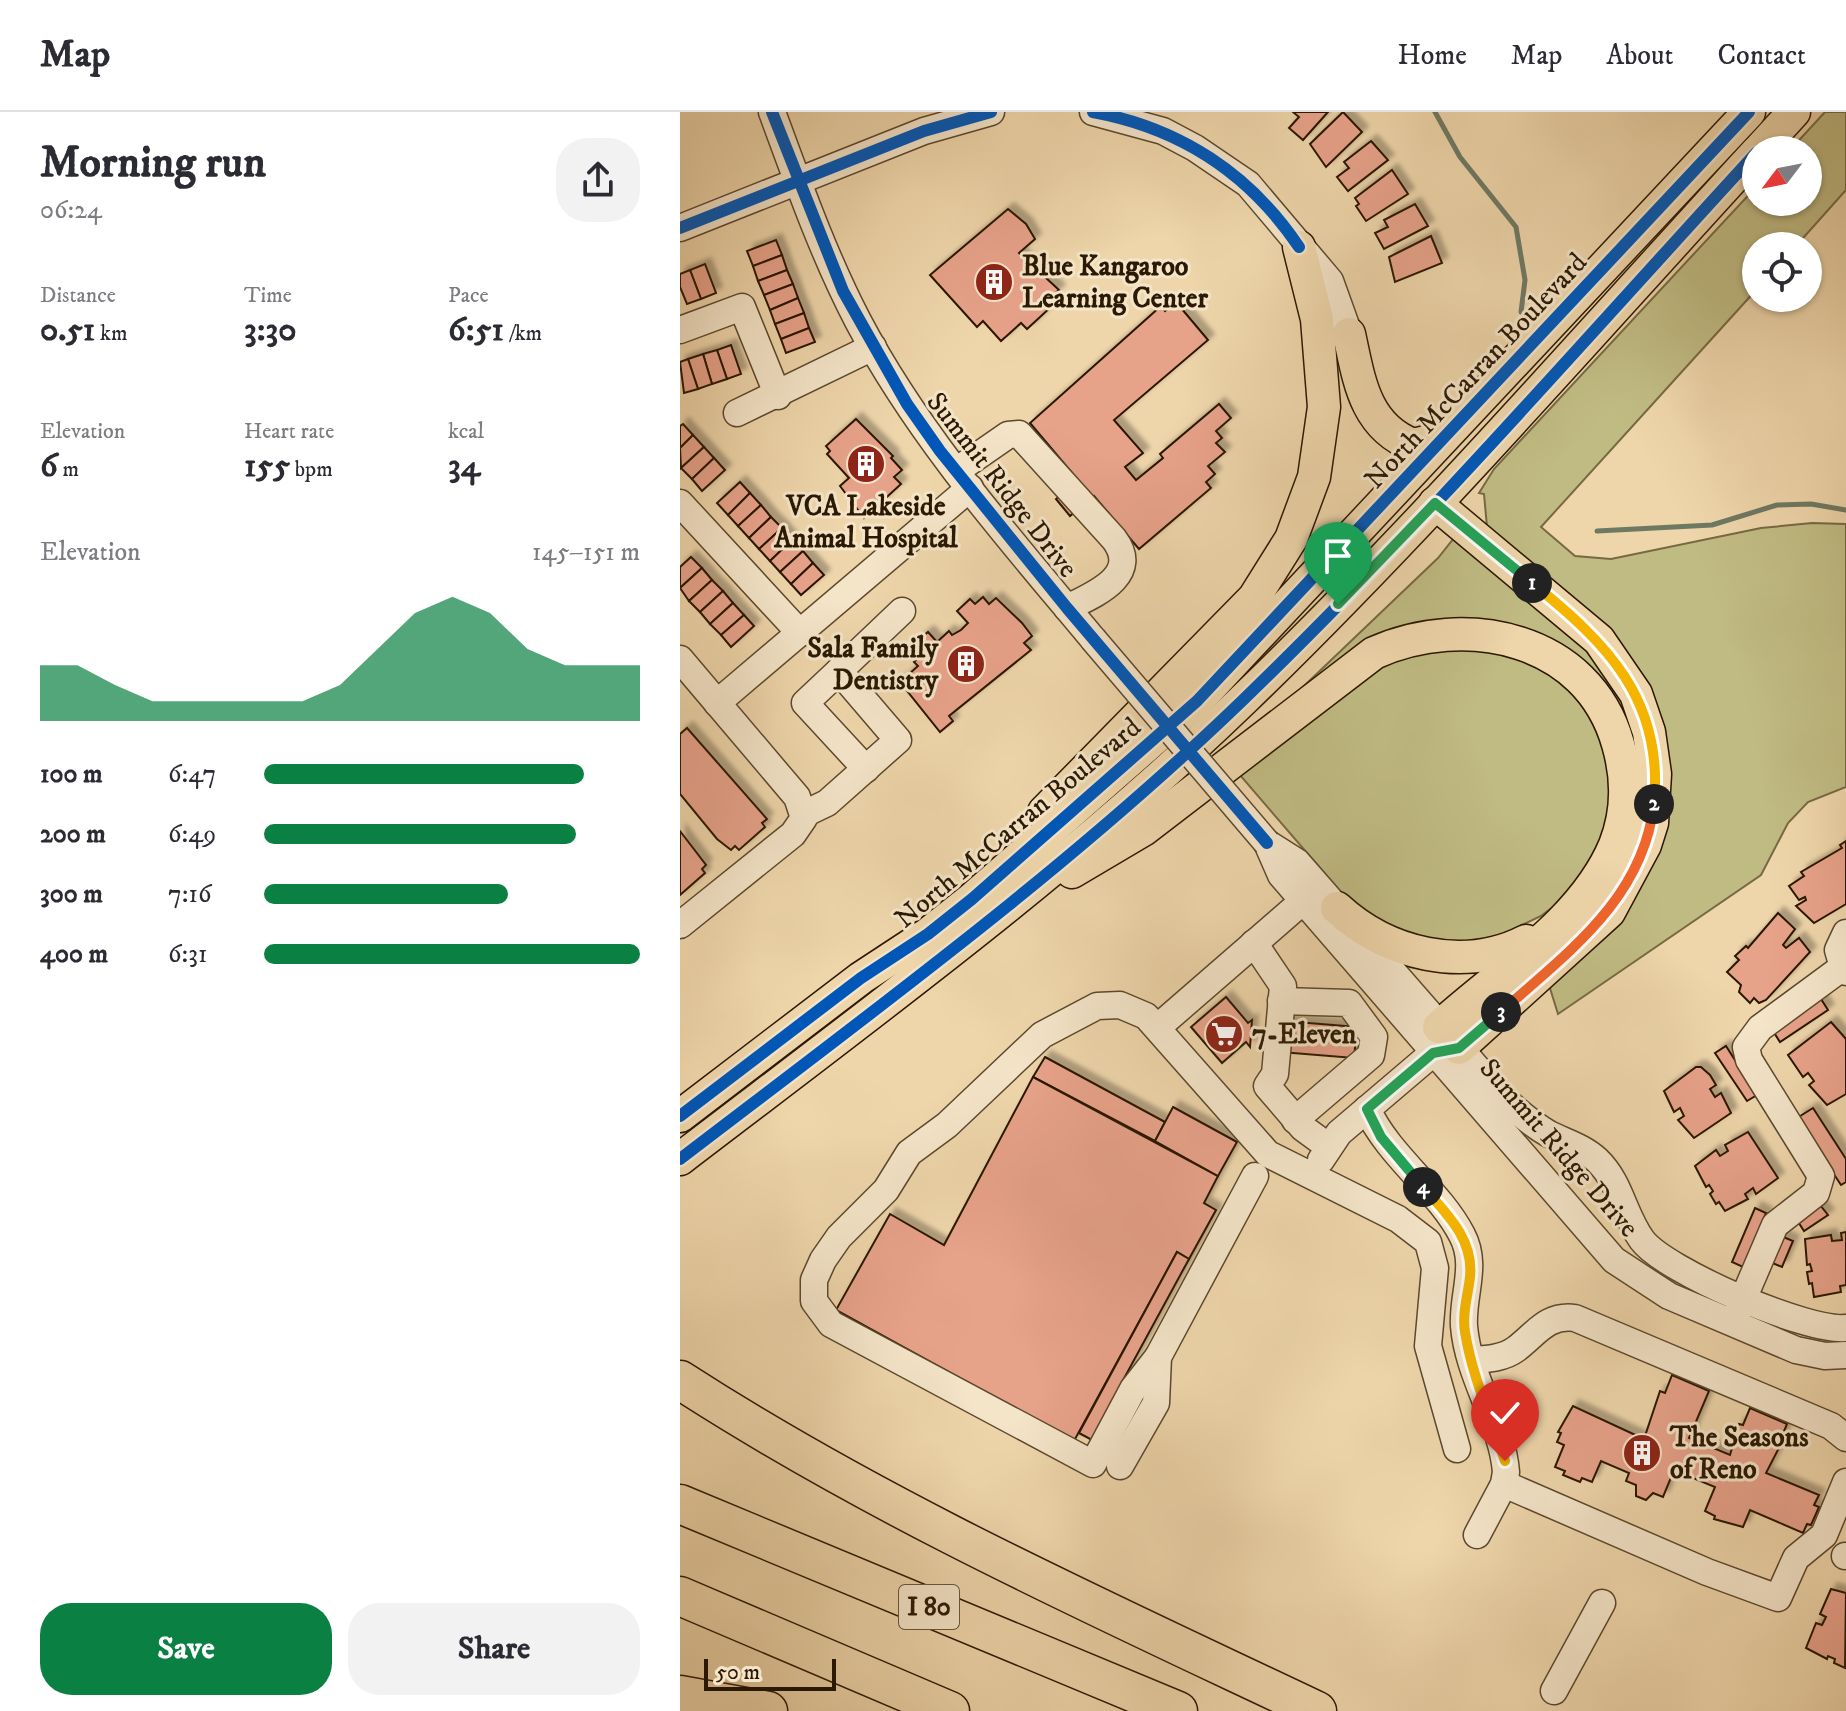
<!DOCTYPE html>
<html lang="en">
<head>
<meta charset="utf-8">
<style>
	:root { --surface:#fff; --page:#f2f2f3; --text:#2b2b33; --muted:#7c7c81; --line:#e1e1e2; --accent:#0b8043 }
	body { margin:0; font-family:"IM FELL DW Pica",serif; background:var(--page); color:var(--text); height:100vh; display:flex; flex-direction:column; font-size:30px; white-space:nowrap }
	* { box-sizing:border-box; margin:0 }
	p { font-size:26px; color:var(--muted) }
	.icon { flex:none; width:44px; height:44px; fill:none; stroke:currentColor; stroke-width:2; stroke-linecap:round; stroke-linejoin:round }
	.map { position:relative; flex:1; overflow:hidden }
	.details { display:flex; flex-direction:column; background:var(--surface); width:680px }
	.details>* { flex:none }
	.needle { width:52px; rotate:238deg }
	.controls { position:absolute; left:1062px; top:24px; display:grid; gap:16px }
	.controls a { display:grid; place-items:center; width:80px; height:80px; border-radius:50%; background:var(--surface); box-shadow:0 2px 6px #0004; font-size:40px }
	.scale { position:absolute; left:24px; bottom:20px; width:132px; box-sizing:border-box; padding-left:8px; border:4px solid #2b1903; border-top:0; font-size:22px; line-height:28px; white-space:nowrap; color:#2b1903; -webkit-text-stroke:6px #f4e4c8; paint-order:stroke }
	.pin { position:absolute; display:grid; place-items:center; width:68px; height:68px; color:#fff; margin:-82px -34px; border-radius:50% 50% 50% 0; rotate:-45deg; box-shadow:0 0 8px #0007 }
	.pin .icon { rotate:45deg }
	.km { position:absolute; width:40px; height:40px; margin:-20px; border-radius:50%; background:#222; color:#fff; font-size:22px; line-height:40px; text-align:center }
	.round { display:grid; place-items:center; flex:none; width:84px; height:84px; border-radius:32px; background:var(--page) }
	.headline { display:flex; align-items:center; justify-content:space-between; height:136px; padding:0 40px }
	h1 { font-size:44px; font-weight:800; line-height:60px }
	.stats { display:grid; grid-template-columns:repeat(3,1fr); gap:12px; height:136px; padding:8px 40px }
	.stats div { display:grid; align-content:center }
	.stats b { font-size:34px; font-weight:800 }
	.stats small { font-size:22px; font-weight:400 }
	.stats p { font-size:22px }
	.chart { height:224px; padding:16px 40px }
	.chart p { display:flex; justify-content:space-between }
	.chart svg { width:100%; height:144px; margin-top:8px; fill:var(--accent); opacity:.7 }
	.cta { display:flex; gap:16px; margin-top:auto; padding:16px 40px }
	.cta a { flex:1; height:92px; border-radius:32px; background:var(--accent); color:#fff; font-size:32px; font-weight:800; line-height:92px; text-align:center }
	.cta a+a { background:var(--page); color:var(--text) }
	ul { padding:0 40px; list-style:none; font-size:26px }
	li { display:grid; grid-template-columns:128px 96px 1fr; align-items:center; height:60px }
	li i { height:20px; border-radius:10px; background:var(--accent) }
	header { display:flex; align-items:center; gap:48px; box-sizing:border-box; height:112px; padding:0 40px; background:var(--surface); border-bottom:2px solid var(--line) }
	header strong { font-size:38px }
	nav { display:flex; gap:44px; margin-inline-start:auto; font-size:28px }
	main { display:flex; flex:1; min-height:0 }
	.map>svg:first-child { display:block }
	.green { fill:#c0bb83; stroke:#766a43; stroke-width:2 }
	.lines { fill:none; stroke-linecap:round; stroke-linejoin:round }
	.stream { stroke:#6e7963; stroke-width:5 }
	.building { fill:#e7a28a; stroke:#2b1903; stroke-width:2; filter:url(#shadow) }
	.minor-casing { stroke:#5c482d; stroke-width:29 }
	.major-casing { stroke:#2b1903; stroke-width:35 }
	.highway-casing { stroke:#2b1903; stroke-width:41 }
	.minor { stroke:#f4e4c8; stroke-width:26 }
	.major { stroke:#eed5aa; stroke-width:32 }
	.highway { stroke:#eed5aa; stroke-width:38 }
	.minor-bridge-casing { stroke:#5c482d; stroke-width:29; stroke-linecap:butt }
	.minor-bridge { stroke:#f4e4c8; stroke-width:26 }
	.cycleway-casing { stroke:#f4e4c8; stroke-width:17 }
	.cycleway { stroke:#0057b8; stroke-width:12 }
	.split-1-casing { stroke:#fff; stroke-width:16 }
	.split-2-casing { stroke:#fff; stroke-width:16 }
	.split-3-casing { stroke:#fff; stroke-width:16 }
	.split-4-casing { stroke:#fff; stroke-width:16 }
	.split-5-casing { stroke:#fff; stroke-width:16 }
	.split-1 { stroke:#22a559; stroke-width:10 }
	.split-2 { stroke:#f5b400; stroke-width:10 }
	.split-3 { stroke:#f0652b; stroke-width:10 }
	.split-4 { stroke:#22a559; stroke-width:10 }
	.split-5 { stroke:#f5b400; stroke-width:10 }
	.labels { text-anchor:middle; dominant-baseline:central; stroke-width:6; stroke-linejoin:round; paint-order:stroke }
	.shield { fill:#f4e4c8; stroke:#67563e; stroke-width:2 }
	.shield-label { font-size:26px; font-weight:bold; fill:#2b1903 }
	.poi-label { font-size:28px; font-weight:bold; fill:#2b1903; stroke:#f4e4c8; text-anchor:start }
	.street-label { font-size:28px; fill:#2b1903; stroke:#f4e4c8 }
</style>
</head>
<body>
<header>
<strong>Map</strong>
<nav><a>Home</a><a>Map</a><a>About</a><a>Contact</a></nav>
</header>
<main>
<section class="details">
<div class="headline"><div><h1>Morning run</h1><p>06:24</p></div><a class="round"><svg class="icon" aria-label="share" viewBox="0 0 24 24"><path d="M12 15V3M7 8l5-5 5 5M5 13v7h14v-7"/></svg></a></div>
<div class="stats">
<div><p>Distance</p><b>0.51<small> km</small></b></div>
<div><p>Time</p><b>3:30</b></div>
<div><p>Pace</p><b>6:51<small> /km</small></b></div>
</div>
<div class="stats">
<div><p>Elevation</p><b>6<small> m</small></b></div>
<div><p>Heart rate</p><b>155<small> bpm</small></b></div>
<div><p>kcal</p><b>34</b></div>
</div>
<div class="chart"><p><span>Elevation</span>145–151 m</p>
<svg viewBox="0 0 160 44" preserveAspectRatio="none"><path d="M0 44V27L10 27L20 33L30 38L40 38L50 38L60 38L70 38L80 33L90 22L100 11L110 6L120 11L130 22L140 27L150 27L160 27V44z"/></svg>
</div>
<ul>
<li><b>100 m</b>6:47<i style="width:85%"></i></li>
<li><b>200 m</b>6:49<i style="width:83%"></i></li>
<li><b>300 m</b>7:16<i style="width:65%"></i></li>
<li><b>400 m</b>6:31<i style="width:100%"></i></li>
</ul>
<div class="cta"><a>Save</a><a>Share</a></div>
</section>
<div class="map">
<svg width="1166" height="1599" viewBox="0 0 1166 1599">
	<defs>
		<filter id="shadow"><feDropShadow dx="6" dy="-6" stdDeviation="2" flood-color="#0004"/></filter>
	</defs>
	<rect width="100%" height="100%" fill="#eed5aa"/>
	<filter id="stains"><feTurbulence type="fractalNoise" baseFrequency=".0025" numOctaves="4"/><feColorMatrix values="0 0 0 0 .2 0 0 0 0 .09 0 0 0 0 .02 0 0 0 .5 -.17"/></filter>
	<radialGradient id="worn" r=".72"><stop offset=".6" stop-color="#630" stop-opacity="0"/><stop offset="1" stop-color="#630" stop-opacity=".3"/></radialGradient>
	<g class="green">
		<polygon points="1145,0 1166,0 1166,78 1116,134 1076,134 1076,178 861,415 895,444 931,447 1081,416 1132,411 1166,412 1166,675 1128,690 1108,711 1081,763 878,902 869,873 979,610 807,415 804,382 799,381 814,357 1076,75 1076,90 1128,90 1128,38 1110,38"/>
		<polygon points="778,421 930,553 967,664 925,584 771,514 581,615 758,446"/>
		<polygon points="767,535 844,544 898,583 930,646 929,711 910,754 883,787 861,804 819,824 777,830 754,829 706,813 665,785 559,662 700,553"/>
	</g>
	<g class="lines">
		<g class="stream">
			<polyline points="755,0 780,45 836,115 845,168 841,200"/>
			<polyline points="917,419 1032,413 1097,393 1131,392 1166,398"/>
		</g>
	</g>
	<g class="building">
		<polygon points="613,0 648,0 623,28 609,16 619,5"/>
		<polygon points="663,0 682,20 646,55 630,32"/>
		<polygon points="691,29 708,48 668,79 657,65 669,56 664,50"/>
		<polygon points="712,58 728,82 686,109 676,94 679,92 675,86"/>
		<polygon points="735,92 748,114 704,137 695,121 708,115 704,108"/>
		<polygon points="328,97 346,112 355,127 339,141 379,178 367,188 372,194 347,217 341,211 321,229 303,209 297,215 250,163"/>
		<polygon points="751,124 762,151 715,170 709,145"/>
		<polygon points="96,128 102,143 73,154 67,139"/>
		<polygon points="102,143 107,158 78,169 73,154"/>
		<polygon points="25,152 36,181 21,187 10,158"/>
		<polygon points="10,158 21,187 7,192 0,175 0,162"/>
		<polygon points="107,158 113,172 84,183 78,169"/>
		<polygon points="113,172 118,186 90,198 84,183"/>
		<polygon points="118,186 124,201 95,212 90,198"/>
		<polygon points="496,190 528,228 434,308 463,341 445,355 456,368 483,346 480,342 539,292 551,306 536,319 542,326 536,331 545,340 528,354 535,362 526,370 531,376 459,437 414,384 390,404 376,387 398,368 350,311 481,194 485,199"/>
		<polygon points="124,201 129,216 101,227 95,212"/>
		<polygon points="129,216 135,230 106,241 101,227"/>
		<polygon points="51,233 61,262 47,267 37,238"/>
		<polygon points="37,238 47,267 32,272 23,242"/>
		<polygon points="23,242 32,272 18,277 8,247"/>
		<polygon points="8,247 18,277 4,281 0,250"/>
		<polygon points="176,307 213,344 211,346 222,358 214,365 221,372 184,406 160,374 169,366 147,342 150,339 146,334"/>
		<polygon points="3,312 13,323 0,336 0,314"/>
		<polygon points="13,323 24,335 1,356 0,336"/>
		<polygon points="24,335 34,346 12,367 1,356"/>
		<polygon points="34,346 45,358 22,379 12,367"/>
		<polygon points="60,370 70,381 48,403 37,391"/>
		<polygon points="70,381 81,393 58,414 48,403"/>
		<polygon points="81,393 91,405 69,426 58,414"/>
		<polygon points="91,405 102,416 79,437 69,426"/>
		<polygon points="102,416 112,428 90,449 79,437"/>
		<polygon points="112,428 123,439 100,460 90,449"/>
		<polygon points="123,439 133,451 111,472 100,460"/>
		<polygon points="11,445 22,456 0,476 0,455"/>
		<polygon points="133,451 144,463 121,483 111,472"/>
		<polygon points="22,456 32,468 9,489 0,476"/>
		<polygon points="32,468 43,479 20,500 9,489"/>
		<polygon points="43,479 53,491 30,512 20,500"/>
		<polygon points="303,485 309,492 316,486 342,511 352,524 344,531 351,538 269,604 273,609 260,620 220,570 238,554 234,550 244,541 235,531 248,520 257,530 269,519 272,523 281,518 288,511 277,499 290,487 295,492"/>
		<polygon points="53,491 64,503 41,523 30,512"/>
		<polygon points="64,503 74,514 51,535 41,523"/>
		<polygon points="7,616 87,707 82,711 85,715 59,738 55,734 51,738 37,727 0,682 0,622"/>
		<polygon points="0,719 26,753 22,757 25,761 0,783"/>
		<polygon points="1166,729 1166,792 1134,811 1116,794 1126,788 1125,785 1119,788 1109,774 1124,764 1121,760 1162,736 1160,733"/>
		<polygon points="1098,801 1115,817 1103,833 1106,836 1119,826 1130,840 1086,888 1079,891 1074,886 1070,891 1059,880 1061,873 1047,860 1059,848 1055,844 1066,834 1068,836"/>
		<polygon points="546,885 568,911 572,908 570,935 566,930 542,951 511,915"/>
		<polygon points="1141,887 1148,898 1100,930 1093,919"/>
		<polygon points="604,909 677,915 674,946 601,940"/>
		<polygon points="1151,910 1166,927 1166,982 1147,993 1129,973 1134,969 1128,961 1123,965 1108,943"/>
		<polygon points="1046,934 1077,983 1067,989 1035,941"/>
		<polygon points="365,945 485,1010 475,1029 353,965"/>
		<polygon points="1016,955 1021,955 1030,963 1036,973 1030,977 1035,985 1041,981 1051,1001 1014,1026 998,1008 1004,1004 1000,996 994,1000 984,979"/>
		<polygon points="353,965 538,1064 524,1091 536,1098 509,1147 497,1140 394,1329 156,1198 210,1102 264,1133"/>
		<polygon points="493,995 557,1030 538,1064 475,1029"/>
		<polygon points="1133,996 1166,1047 1166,1070 1161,1073 1117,1006"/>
		<polygon points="1068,1020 1098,1066 1076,1082 1073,1076 1065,1082 1068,1087 1045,1099 1039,1090 1036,1092 1030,1082 1033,1079 1029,1073 1026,1075 1015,1054 1036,1038 1040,1044 1048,1039 1045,1033"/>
		<polygon points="1140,1093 1148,1103 1124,1119 1117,1108"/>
		<polygon points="1075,1096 1086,1101 1063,1155 1052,1150"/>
		<polygon points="1166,1120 1166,1173 1160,1174 1161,1180 1134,1185 1132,1171 1129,1172 1127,1160 1132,1159 1130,1152 1127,1153 1125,1127 1151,1123 1152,1129 1162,1128 1161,1121"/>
		<polygon points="1101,1124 1113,1129 1102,1155 1090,1150"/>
		<polygon points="497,1140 509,1147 442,1270 465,1283 434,1340 399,1321"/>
		<polygon points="992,1263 1029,1279 1009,1326 1050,1343 1059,1312 1063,1313 1070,1296 1107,1312 1100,1329 1102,1330 1086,1361 1139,1383 1134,1393 1139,1395 1131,1413 1127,1412 1123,1421 1070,1398 1063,1415 1034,1407 1035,1404 1025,1399 1035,1375 994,1358 983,1385 973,1381 966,1388 956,1384 956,1373 946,1369 949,1361 921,1349 912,1370 902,1366 900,1370 883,1363 885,1359 875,1355 884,1333 877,1330 881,1321 878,1320 893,1294 964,1327 980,1279 985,1281"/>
		<polygon points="1151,1477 1166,1481 1165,1556 1154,1551 1155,1547 1148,1544 1147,1547 1126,1536 1136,1511 1142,1513 1146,1505 1140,1502"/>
	</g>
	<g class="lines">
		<defs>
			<g id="minor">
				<path d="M92 0C118 70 143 142 178 209 239 325 329 426 413 527"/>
				<polyline points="413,0 483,19 515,36 568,72 650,169 669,222"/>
				<polyline points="0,116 244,19 311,0"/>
				<polyline points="0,218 62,195 98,284"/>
				<polyline points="57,301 193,235"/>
				<path d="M276 359 328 323 339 322 434 427C462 464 413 483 387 496"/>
				<polyline points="0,391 120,521"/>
				<polyline points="0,547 117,685 124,706 113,722 0,813"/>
				<polyline points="159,559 125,591 186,657"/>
				<polyline points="37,591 290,376"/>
				<polyline points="124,702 147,691 218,628 159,559 222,499"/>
				<polyline points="587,731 601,763 934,1148 989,1184 1116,1238 1145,1244 1166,1243"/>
				<path d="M587 731 617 750 825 988C839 1001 853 1013 869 1022 885 1030 903 1035 917 1048 941 1071 943 1102 962 1128 985 1159 1127 1220 1166 1216"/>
				<polyline points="574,831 603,874 595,962 587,974 623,1016 649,1035"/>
				<polyline points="1163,855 1158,838 1166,821"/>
				<polyline points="601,889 669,891 694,925 691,943 615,1008"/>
				<polyline points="478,915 623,789"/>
				<path d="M687 997C710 1046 758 1077 782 1123 798 1153 782 1183 784 1214 788 1265 822 1310 826 1360L824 1372 797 1423"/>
				<polyline points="641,1048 659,1021 753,941 769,940"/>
				<polyline points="1058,1199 1095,1113 1136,1081 1141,1064 1069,948 1066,935 1080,916 1163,855 1166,860"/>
				<polyline points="478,1245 453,1277 413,1352 151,1212 134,1189 134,1168 143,1148 159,1125 206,1078 229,1041 267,1013 362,923 417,894 440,893 466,904 588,1042 718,1107 748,1130 755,1156 748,1234 777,1337"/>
				<path d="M793 1248C808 1247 824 1246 836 1237 856 1222 867 1202 895 1206L1151 1314 1166 1326"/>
				<polyline points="440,1354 476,1291 478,1245 575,1064"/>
				<polyline points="824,1372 1027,1460 1098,1486 1116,1446 1144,1423 1166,1370"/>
				<polyline points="1165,1444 1166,1444"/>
				<polyline points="874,1579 922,1491"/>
			</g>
			<g id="major">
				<polyline points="1079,38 1114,0"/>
				<path d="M669 222C679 267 684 314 733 333L758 327 768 318"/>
				<polyline points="755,391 919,528 956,582 969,620 975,662 972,711 965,733 929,800 779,936"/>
				<polyline points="364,700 574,486 611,427 634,365 644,295 637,207 619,135"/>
				<path d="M392 760 463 718 694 541C785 500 908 525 938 632 948 666 948 700 935 733 903 810 819 860 759 915"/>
				<path d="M657 796C707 842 783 861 846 829"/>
				<polyline points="0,1004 181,866 248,822 292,787 517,589 1069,0"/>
				<path d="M0 1047C192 900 389 756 563 588 743 414 907 225 1076 41"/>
			</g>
			<g id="highway">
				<path d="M0 1268C201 1398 420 1496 637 1599"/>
				<polyline points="0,1392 498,1599"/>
				<polyline points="0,1484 270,1599"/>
				<polyline points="0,1583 88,1599"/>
			</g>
		</defs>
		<use href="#minor" class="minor-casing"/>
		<use href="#major" class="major-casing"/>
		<use href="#highway" class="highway-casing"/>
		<use href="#minor" class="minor"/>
		<use href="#major" class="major"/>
		<use href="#highway" class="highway"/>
		<defs>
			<polyline id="minor-bridge" points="413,527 587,731"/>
		</defs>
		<use href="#minor-bridge" class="minor-bridge-casing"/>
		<use href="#minor-bridge" class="minor-bridge"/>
		<defs>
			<g id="cycleway">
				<polyline points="92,0 163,179 227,292 260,339 387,496 587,731"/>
				<path d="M413 0C500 16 570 62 619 135"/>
				<polyline points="0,116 244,19 311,0"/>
				<polyline points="0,1004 181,866 248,822 292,787 517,589 1069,0"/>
				<path d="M0 1047C192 900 389 756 563 588 743 414 907 225 1076 41"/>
			</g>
		</defs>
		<use href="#cycleway" class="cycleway-casing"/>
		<use href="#cycleway" class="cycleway"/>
	</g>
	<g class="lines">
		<defs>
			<polyline id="split-1" points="658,492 755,391 852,471"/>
			<path id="split-2" d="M852 471C927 531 984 588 974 692"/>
			<path id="split-3" d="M821 900C888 840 963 787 974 692"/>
			<polyline id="split-4" points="743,1075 701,1025 687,997 753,941 779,936 821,900"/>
			<path id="split-5" d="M743 1075C766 1101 794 1127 790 1165 788 1183 782 1201 785 1220 792 1264 811 1306 825 1349"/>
		</defs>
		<use href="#split-1" class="split-1-casing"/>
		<use href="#split-2" class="split-2-casing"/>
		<use href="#split-3" class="split-3-casing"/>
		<use href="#split-4" class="split-4-casing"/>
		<use href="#split-5" class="split-5-casing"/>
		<use href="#split-1" class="split-1"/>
		<use href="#split-2" class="split-2"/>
		<use href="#split-3" class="split-3"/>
		<use href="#split-4" class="split-4"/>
		<use href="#split-5" class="split-5"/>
	</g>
	<defs>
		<symbol id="building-disc" viewBox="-11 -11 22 22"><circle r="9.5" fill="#8f2418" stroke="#f4e4c8"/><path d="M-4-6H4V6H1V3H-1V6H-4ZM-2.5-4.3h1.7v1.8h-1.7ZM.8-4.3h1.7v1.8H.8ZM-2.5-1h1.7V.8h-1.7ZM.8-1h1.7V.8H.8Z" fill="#fff"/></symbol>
		<symbol id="supermarket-disc" viewBox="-11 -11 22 22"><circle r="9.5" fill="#8f2418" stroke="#f4e4c8"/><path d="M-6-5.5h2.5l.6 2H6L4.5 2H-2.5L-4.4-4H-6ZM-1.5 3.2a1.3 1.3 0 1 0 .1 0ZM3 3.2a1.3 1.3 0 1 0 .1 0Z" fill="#fff"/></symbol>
	</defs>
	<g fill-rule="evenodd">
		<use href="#building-disc" x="292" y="148" width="44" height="44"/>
		<use href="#building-disc" x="164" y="330" width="44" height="44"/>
		<use href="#building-disc" x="264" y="530" width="44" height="44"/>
		<use href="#supermarket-disc" x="522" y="900" width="44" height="44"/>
		<use href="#building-disc" x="940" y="1319" width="44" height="44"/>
	</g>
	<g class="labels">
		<rect class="shield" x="219" y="1473" width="60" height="44" rx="6"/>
		<g class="shield-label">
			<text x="249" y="1495">I 80</text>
		</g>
		<g class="poi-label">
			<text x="342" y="154">Blue Kangaroo<tspan x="342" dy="32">Learning Center</tspan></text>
			<text x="186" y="394" text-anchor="middle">VCA Lakeside<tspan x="186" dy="32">Animal Hospital</tspan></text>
			<text x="258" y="536" text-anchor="end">Sala Family<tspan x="258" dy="32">Dentistry</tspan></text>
			<text x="572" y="922">7-Eleven</text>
			<text x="990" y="1325">The Seasons<tspan x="990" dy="32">of Reno</tspan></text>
		</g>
		<g class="street-label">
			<text transform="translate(796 259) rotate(-47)">North McCarran Boulevard</text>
			<text transform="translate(322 373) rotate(52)">Summit Ridge Drive</text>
			<text transform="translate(338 711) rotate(-40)">North McCarran Boulevard</text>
			<text transform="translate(879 1036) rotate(49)">Summit Ridge Drive</text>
		</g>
	</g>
	<rect width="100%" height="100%" filter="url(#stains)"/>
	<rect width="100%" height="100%" fill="url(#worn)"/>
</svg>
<div class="controls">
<a><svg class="needle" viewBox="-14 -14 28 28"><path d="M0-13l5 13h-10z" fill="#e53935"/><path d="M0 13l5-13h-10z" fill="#7c7c81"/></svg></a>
<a><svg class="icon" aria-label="locate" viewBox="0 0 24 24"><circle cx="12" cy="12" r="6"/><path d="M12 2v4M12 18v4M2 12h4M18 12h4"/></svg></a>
</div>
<div class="scale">50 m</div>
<div class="pin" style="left:658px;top:492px;background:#1e9e55"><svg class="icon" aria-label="arrive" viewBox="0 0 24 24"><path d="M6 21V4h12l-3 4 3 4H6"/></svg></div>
<div class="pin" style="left:825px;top:1349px;background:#d93025"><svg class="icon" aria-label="check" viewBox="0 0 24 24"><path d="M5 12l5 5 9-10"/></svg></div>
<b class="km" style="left:852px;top:471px">1</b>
<b class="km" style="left:974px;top:692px">2</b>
<b class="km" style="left:821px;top:900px">3</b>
<b class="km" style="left:743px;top:1075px">4</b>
</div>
</main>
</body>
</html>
